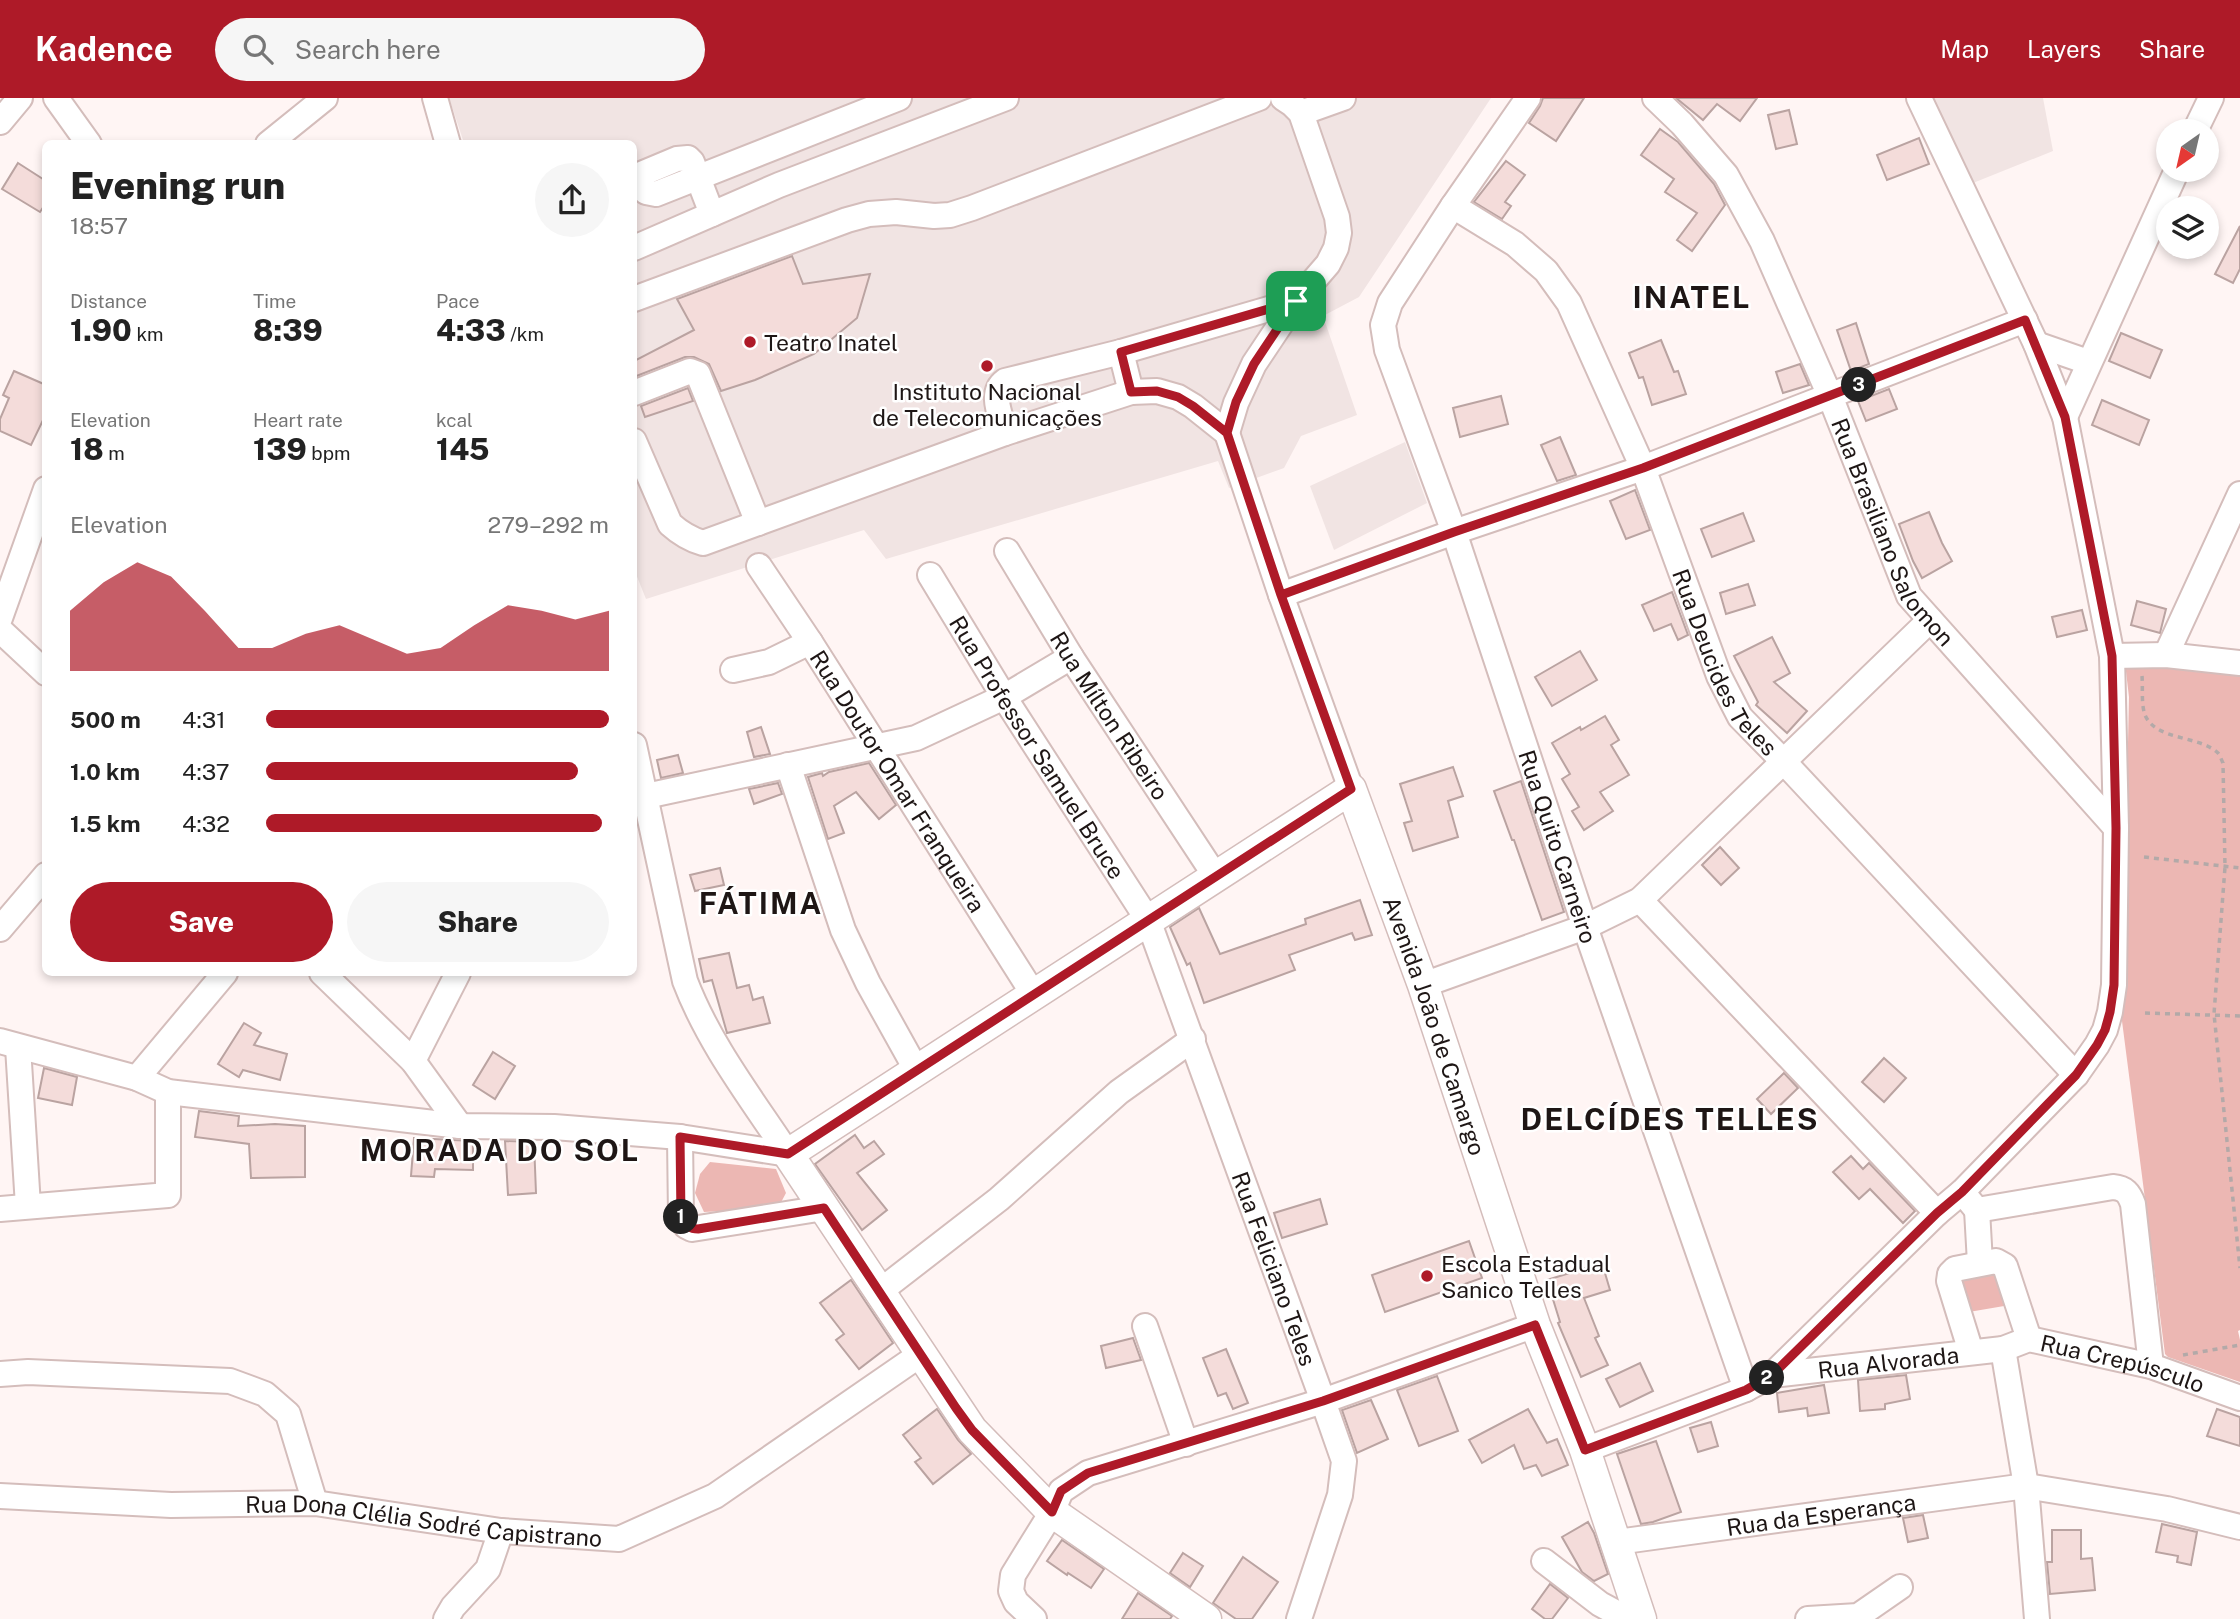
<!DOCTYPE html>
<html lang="en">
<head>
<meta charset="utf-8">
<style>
	:root { --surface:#fff; --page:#f6f6f6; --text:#222; --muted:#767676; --accent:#ae1a28 }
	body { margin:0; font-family:"Public Sans",sans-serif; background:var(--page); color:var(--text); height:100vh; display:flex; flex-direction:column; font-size:26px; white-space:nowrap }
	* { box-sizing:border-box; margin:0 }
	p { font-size:23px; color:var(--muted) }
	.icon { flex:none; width:38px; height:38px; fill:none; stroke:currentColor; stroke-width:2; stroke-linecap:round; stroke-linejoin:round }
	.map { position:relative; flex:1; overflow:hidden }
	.sheet { position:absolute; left:42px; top:42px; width:595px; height:836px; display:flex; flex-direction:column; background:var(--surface); border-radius:10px; box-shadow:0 4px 10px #0003 }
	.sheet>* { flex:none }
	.needle { width:46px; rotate:214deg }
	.controls { position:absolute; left:2156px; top:21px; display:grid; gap:14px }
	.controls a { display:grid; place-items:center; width:63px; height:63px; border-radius:50%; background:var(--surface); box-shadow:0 4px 10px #0003; font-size:35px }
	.pin { position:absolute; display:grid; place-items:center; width:60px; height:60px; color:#fff; margin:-30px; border-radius:14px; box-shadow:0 4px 10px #0006 }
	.km { position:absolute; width:35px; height:35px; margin:-18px; border-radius:50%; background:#222; color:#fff; font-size:19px; line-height:35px; text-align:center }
	.round { display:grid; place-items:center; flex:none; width:74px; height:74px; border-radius:37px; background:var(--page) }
	.overview { display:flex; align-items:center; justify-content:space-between; height:119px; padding:0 28px }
	h1 { font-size:38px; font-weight:800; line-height:52px }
	.metrics { display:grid; grid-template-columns:repeat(3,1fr); gap:10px; height:119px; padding:7px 28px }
	.metrics div { display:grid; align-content:center }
	.metrics b { font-size:30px; font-weight:800 }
	.metrics small { font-size:19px; font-weight:400 }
	.metrics p { font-size:19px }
	.chart { height:196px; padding:14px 28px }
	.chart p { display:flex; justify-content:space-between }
	.chart svg { width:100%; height:126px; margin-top:7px; fill:var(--accent); opacity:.7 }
	.action { display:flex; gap:14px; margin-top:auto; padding:14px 28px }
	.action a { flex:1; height:80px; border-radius:42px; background:var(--accent); color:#fff; font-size:28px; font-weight:800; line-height:80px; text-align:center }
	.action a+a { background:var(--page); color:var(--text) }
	ul { padding:0 28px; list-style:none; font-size:23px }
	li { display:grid; grid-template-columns:112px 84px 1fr; align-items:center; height:52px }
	li i { height:18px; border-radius:9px; background:var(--accent) }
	header { display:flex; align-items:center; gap:42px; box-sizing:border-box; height:98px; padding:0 35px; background:var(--accent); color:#fff }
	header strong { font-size:33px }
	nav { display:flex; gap:38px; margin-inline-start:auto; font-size:24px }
	.search { width:490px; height:63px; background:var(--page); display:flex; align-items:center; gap:18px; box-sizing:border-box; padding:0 24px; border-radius:38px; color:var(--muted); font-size:26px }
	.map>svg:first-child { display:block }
	.built { fill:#f1e4e3 }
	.green { fill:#ecb7b3 }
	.building { fill:#f4dcda; stroke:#baa3a1; stroke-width:2 }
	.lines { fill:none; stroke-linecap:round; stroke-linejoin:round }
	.minor-casing { stroke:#d4bdbb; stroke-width:28 }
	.major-casing { stroke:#d4bdbb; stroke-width:33 }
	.path { stroke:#b3a9a8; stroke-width:3.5; stroke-dasharray:5 5; stroke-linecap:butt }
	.minor { stroke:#fff; stroke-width:24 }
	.major { stroke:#fff; stroke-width:30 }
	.route-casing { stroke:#fff; stroke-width:14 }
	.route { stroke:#ae1a28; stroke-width:9 }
	.poi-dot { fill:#ae1a28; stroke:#fff; stroke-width:2.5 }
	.labels { text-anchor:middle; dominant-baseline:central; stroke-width:5; stroke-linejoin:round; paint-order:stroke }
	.poi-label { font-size:23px; fill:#1e1615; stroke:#fff; text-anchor:start }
	.street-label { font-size:23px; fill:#1e1615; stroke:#fff }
	.district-label { font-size:30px; font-weight:bold; letter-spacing:2px; fill:#1e1615; stroke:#fff }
</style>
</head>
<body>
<header>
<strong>Kadence</strong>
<div class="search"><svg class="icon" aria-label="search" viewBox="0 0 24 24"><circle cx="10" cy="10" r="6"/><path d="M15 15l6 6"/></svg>Search here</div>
<nav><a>Map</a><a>Layers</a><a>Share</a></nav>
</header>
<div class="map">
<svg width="2240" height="1521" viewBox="0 0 2240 1521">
	<rect width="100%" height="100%" fill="#fff5f4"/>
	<g class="built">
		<polygon points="449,0 1491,0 1359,199 1323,218 1357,317 1301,338 1284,370 1229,390 1218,363 886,461 864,432 646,501 634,471 634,46 464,45"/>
		<polygon points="1932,0 2043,0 2053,53 1973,85"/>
		<polygon points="1405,344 1427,405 1334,452 1310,388"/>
	</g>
	<g class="green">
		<polygon points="2125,565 2240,566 2240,1232 2238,1233 2240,1242 2240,1284 2168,1259 2165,1256 2122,923 2129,599"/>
		<polygon points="710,1064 776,1071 786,1095 778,1110 704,1114 695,1095 700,1076"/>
		<polygon points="2004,1174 2010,1207 1963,1215 1957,1182"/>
	</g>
	<g class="building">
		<polygon points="1543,0 1584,0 1556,43 1529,25 1540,8"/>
		<polygon points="1676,0 1757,0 1740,23 1717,6 1703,22"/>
		<polygon points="1789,12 1797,46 1776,51 1768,17"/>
		<polygon points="1660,31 1678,44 1714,86 1725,107 1692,153 1677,142 1697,115 1665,94 1674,81 1641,57"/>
		<polygon points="1919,40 1929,66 1887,82 1877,57"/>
		<polygon points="1506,63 1525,77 1505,104 1511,108 1502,121 1474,104"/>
		<polygon points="18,65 46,83 46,105 40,114 2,91"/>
		<polygon points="2240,128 2240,171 2233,185 2215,176"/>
		<polygon points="792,158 803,186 870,176 857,220 814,256 755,282 721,293 709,266 694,259 685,259 634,279 634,263 694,232 677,201"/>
		<polygon points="1856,225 1869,266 1851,273 1837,232"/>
		<polygon points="2121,235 2162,252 2150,280 2109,263"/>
		<polygon points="1661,242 1674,274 1678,273 1686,296 1652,307 1643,279 1639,280 1629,255"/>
		<polygon points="1800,266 1809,287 1783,295 1776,274"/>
		<polygon points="14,273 46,287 46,316 31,347 0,333 0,321 9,300 3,297"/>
		<polygon points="688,290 693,303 645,319 641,308"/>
		<polygon points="1889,291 1897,311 1866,323 1858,303"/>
		<polygon points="1501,298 1508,326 1460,339 1453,310"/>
		<polygon points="2102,302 2149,322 2139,347 2092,327"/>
		<polygon points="1560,339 1576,377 1557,383 1541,347"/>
		<polygon points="1635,392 1650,432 1626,441 1610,403"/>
		<polygon points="1929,414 1942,445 1952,463 1922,480 1913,463 1899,426"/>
		<polygon points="1743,415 1754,443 1712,459 1701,431"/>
		<polygon points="1748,486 1755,507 1726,516 1720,495"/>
		<polygon points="1672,494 1688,537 1678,542 1671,526 1654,533 1642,507"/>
		<polygon points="2137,503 2166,511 2160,535 2131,527"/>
		<polygon points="2082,512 2087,532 2057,539 2052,519"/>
		<polygon points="1772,539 1790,575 1774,584 1807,613 1787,635 1756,607 1758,604 1734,558"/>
		<polygon points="1580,553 1597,582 1552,608 1535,579"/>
		<polygon points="1605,618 1619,642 1611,647 1629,677 1600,694 1613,713 1584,732 1572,713 1579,709 1562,681 1570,676 1552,645 1580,629 1581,632"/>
		<polygon points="761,629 770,656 754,659 747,634"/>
		<polygon points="678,657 683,675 661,680 657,662"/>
		<polygon points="869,665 896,707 879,721 856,694 834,708 844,735 828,741 808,679 822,675 823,678 829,674"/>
		<polygon points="1453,669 1463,698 1448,703 1458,739 1413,753 1404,725 1412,723 1400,686"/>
		<polygon points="1521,683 1564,814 1542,822 1514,742 1512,742 1494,693"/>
		<polygon points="778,685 782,696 754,706 749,691"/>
		<polygon points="1720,749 1739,770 1721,787 1702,767"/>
		<polygon points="720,770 724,787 695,793 690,777"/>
		<polygon points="1360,802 1372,837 1355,842 1352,835 1289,857 1295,872 1204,905 1190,865 1187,867 1170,829 1199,810 1220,856 1306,826 1305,821"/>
		<polygon points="729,855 737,890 749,887 753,902 763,899 770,925 727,935 712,882 704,884 699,861"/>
		<polygon points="244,925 261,935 254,947 287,956 280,982 243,972 239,979 218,966"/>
		<polygon points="493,954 515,968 495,1001 473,987"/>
		<polygon points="1884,960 1906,980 1884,1004 1862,984"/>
		<polygon points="44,970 77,979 72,1007 38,1000"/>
		<polygon points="1784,975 1798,990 1771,1016 1757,1001"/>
		<polygon points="199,1013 239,1018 238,1028 275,1026 305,1028 305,1079 251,1080 249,1046 195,1039"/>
		<polygon points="855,1037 864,1050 874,1043 884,1056 857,1075 887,1112 862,1132 815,1066"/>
		<polygon points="414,1040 473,1043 473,1072 435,1071 434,1079 411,1078"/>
		<polygon points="505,1043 534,1044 536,1095 508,1097"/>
		<polygon points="1851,1058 1863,1071 1869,1065 1915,1113 1903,1125 1870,1091 1859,1101 1833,1074"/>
		<polygon points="1320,1101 1327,1126 1282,1140 1274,1115"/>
		<polygon points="1469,1143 1482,1180 1385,1214 1372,1177"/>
		<polygon points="1602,1165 1610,1192 1584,1200 1599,1238 1595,1240 1608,1267 1581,1279 1558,1225 1560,1224 1547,1182"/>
		<polygon points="851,1182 893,1245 859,1271 836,1242 844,1236 820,1205"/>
		<polygon points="1133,1240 1141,1262 1106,1270 1101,1248"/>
		<polygon points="1226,1251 1248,1305 1233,1311 1226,1295 1218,1298 1203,1260"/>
		<polygon points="1640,1265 1653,1293 1620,1309 1606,1281"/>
		<polygon points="1906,1277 1910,1301 1885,1306 1885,1311 1860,1313 1858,1282"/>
		<polygon points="1437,1278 1458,1333 1419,1348 1397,1292"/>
		<polygon points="1824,1287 1829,1315 1808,1318 1807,1310 1779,1314 1777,1295"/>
		<polygon points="1371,1302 1388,1341 1357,1355 1342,1312"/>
		<polygon points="937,1311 958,1342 971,1356 933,1386 915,1364 921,1360 903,1337"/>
		<polygon points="1528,1311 1547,1345 1557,1341 1568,1367 1542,1378 1536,1367 1524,1371 1514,1347 1482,1365 1469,1342"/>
		<polygon points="2217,1311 2240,1319 2240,1348 2207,1338"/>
		<polygon points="1711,1324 1718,1348 1698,1354 1690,1330"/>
		<polygon points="1656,1343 1681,1414 1653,1424 1641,1426 1617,1356"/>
		<polygon points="1923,1417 1928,1440 1908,1444 1903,1420"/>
		<polygon points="1588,1424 1594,1435 1608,1476 1594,1483 1582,1474 1562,1439"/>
		<polygon points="2162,1426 2197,1434 2191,1467 2177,1464 2178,1458 2156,1454"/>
		<polygon points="2052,1432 2081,1432 2081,1461 2092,1460 2095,1492 2050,1496 2047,1464 2052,1464"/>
		<polygon points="1062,1442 1104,1471 1091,1490 1068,1475 1067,1477 1047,1463"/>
		<polygon points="1183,1455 1203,1468 1190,1489 1170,1475"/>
		<polygon points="1243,1459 1278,1484 1252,1521 1236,1521 1213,1505"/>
		<polygon points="1550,1486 1568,1500 1552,1521 1545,1521 1532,1511"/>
		<polygon points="1138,1495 1172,1518 1170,1521 1122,1521"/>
	</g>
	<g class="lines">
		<defs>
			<g id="minor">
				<polyline points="56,0 89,46"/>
				<polyline points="435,0 448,46"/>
				<path id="s1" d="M1528 0 1453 108 1390 205 1383 227 1387 252 1454 434 1585 829 1746 1291"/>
				<path id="s2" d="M1655 0 1682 26 1726 77 1762 143 1830 298 1909 498 2116 730"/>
				<polyline points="1301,15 1343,0"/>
				<polyline points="0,24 20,0"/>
				<polyline points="2195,33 2211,0"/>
				<polyline points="268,46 325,0"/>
				<polyline points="637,77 646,94 656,96 899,0"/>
				<polyline points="634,79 677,61 688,60 692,64 712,116"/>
				<path id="s3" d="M1453 108 1515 146 1546 173 1569 205 1643 370 1719 578 1740 619 1784 664 2076 977"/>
				<polyline points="634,150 779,87 1006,0"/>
				<polyline points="634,201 847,122 869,116 896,114 934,118 950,117 972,110 1259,0"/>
				<polyline points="2036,246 2088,264"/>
				<polyline points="1121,254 1131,294"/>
				<polyline points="634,295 690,273 698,276 758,425"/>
				<polyline points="2065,319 2177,72"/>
				<path d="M1005 335C1001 318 989 295 1005 283L1121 254 1296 203"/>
				<polyline points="1227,335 1236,305 1254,266 1296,203 1328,166 1336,150 1339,135 1337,119 1301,15 1292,6 1283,0"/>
				<polyline points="1227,335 1281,497 1351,691"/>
				<path d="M634 343 670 426C680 435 689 441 703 445L1005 335 1131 294 1157 293 1178 299 1193 308 1227 335"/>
				<path id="s4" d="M1007 453 1071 559 1216 779"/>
				<path id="s5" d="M759 468 810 544 1034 897"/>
				<path id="s6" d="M930 477 1004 599 1148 822 1323 1303 1344 1363 1340 1397 1299 1521"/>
				<polyline points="1281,497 1454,434 1643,370 2025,222"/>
				<polyline points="0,520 46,391"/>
				<polyline points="0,532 46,575"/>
				<polyline points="2166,557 2240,396"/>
				<polyline points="2112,558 2166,557 2240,565"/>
				<polyline points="733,572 769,564 810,544"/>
				<path d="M634 647 685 883C709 946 751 1000 788 1056"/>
				<polyline points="788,667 843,832 868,885 917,973"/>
				<polyline points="634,683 646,698 916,640 1004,599 1071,559"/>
				<polyline points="1640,802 1937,1115"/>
				<polyline points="0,831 46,777"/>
				<polyline points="322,875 413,963 460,1028"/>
				<polyline points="1423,887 1585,829 1640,802 1930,522"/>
				<polyline points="0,943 137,980 168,994 460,1028 554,1029 680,1039 788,1056"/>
				<polyline points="18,949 28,1108"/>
				<polyline points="413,963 458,875"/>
				<polyline points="137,980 225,875"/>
				<polyline points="680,1039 681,1120 686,1128 692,1131 824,1110"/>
				<path d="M1962 1094 1977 1112 2113 1089C2125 1090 2129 1095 2133 1106L2151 1268"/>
				<polyline points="0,1111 168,1097 168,994"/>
				<polyline points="1977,1112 1980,1165"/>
				<polyline points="879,1194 999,1101 1119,994 1193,941"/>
				<polyline points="1145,1228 1186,1346"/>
				<polyline points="2003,1251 2026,1388 2037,1521"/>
				<polyline points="1971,1254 1949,1183 1950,1176 1955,1171 1996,1163 2005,1168 2029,1241"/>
				<polyline points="0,1276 28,1274 230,1283 265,1296 288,1316 315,1405"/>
				<path id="s7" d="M1772 1277 2003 1251 2029 1241 2151 1268 2240 1300"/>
				<polyline points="1585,1352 1746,1291 1772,1277 1937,1115 1962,1094 2076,977 2097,947 2105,932 2110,914 2114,887 2116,730 2112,558 2065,319 2036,246 1919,0"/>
				<path id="s8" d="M0 1398 171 1407 315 1405 501 1433 619 1441 715 1398 921 1256"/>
				<path id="s9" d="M1617 1444 2026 1388 2167 1411 2240 1429"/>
				<polyline points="1544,1463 1600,1506 1628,1521"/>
				<polyline points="446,1521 453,1509 488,1471 501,1433"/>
				<polyline points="1034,1521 1016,1504 1011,1493 1013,1477 1052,1414 1061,1393 1088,1375 1323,1303 1535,1227"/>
				<polyline points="1808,1521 1858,1518 1900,1489"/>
			</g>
			<g id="major">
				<path id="s10" d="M1206 1521 1052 1414 972 1332 788 1056 1351 691 1423 887 1535 1227 1585 1352 1641 1521"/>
			</g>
		</defs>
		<use href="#minor" class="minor-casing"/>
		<use href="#major" class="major-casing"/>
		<g class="path">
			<path d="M2142 578C2143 590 2141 606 2145 617 2156 643 2199 637 2218 655 2220 657 2221 661 2223 665L2225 769 2214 916 2240 1170"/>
			<polyline points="2144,759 2240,770"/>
			<polyline points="2145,915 2240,918"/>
			<polyline points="2183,1257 2240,1247"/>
		</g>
		<use href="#minor" class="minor"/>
		<use href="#major" class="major"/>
	</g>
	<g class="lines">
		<defs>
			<path id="route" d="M1296 203 1254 266 1236 304 1227 335 1281 497 1351 691 788 1056 680 1039 681 1120C685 1128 690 1131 698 1131L824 1110 956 1310 972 1332 1052 1414 1061 1393 1088 1375 1323 1303 1535 1227 1585 1352 1746 1292 1772 1277 1937 1115 1962 1094 2076 977 2097 947 2105 932 2110 914 2114 887 2116 730 2112 558 2065 319 2025 222 1643 370 1454 434 1281 497 1227 335 1193 308 1178 299 1157 293 1131 294 1121 254 1296 203"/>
		</defs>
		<use href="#route" class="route-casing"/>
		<use href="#route" class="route"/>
	</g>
	<g class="poi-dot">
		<circle cx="750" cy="244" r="7"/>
		<circle cx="987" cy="268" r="7"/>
		<circle cx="1427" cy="1178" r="7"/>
	</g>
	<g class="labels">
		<g class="poi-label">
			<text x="764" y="244">Teatro Inatel</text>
			<text x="987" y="293" text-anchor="middle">Instituto Nacional<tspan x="987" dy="26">de Telecomunicações</tspan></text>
			<text x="1441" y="1165">Escola Estadual<tspan x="1441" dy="26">Sanico Telles</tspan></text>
		</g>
		<g class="street-label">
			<text stroke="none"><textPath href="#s2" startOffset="500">Rua Brasiliano Salomon</textPath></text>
			<text stroke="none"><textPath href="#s3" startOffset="546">Rua Deucides Teles</textPath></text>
			<text stroke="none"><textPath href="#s4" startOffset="194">Rua Mílton Ribeiro</textPath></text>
			<text stroke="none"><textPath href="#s6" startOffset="203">Rua Professor Samuel Bruce</textPath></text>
			<text stroke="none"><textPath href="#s5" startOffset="256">Rua Doutor Omar Franqueira</textPath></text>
			<text stroke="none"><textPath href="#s1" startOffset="821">Rua Quito Carneiro</textPath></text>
			<text stroke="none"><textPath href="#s10" startOffset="1556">Avenida João de Camargo</textPath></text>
			<text stroke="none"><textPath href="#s6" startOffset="779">Rua Feliciano Teles</textPath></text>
			<text stroke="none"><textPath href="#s7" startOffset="117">Rua Alvorada</textPath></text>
			<text stroke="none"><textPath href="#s7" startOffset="357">Rua Crepúsculo</textPath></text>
			<text stroke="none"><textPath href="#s9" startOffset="206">Rua da Esperança</textPath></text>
			<text stroke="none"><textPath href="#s8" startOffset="425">Rua Dona Clélia Sodré Capistrano</textPath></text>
		</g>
		<g class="district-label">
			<text x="1692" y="199">INATEL</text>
			<text x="761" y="805">FÁTIMA</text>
			<text x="1670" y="1021">DELCÍDES TELLES</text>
			<text x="500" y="1052">MORADA DO SOL</text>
		</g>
	</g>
</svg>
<div class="controls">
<a><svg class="needle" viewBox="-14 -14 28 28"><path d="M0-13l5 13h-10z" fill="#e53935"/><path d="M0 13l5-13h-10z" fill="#767676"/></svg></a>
<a><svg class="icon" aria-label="layers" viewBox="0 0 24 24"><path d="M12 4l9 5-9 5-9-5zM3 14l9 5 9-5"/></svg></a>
</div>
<div class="pin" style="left:1296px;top:203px;background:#1e9e55"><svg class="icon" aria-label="arrive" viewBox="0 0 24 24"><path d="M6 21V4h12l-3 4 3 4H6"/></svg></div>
<b class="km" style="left:681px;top:1119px">1</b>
<b class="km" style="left:1767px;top:1280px">2</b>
<b class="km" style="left:1859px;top:287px">3</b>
<section class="sheet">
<div class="overview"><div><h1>Evening run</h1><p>18:57</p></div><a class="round"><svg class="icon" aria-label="share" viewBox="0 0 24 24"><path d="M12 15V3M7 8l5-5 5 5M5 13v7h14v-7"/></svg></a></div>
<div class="metrics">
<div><p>Distance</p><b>1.90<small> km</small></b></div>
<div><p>Time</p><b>8:39</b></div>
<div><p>Pace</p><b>4:33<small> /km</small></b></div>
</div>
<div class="metrics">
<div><p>Elevation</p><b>18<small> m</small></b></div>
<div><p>Heart rate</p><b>139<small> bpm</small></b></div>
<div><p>kcal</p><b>145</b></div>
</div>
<div class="chart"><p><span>Elevation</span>279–292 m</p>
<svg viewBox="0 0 160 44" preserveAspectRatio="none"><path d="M0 44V23L10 13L20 6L30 11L40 23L50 36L60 36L70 31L80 28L90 33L100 38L110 36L120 28L130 21L140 23L150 26L160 23V44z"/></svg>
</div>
<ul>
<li><b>500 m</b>4:31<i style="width:100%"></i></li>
<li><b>1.0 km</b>4:37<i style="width:91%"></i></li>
<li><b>1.5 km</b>4:32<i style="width:98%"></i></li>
</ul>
<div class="action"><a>Save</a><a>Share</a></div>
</section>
</div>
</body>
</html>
